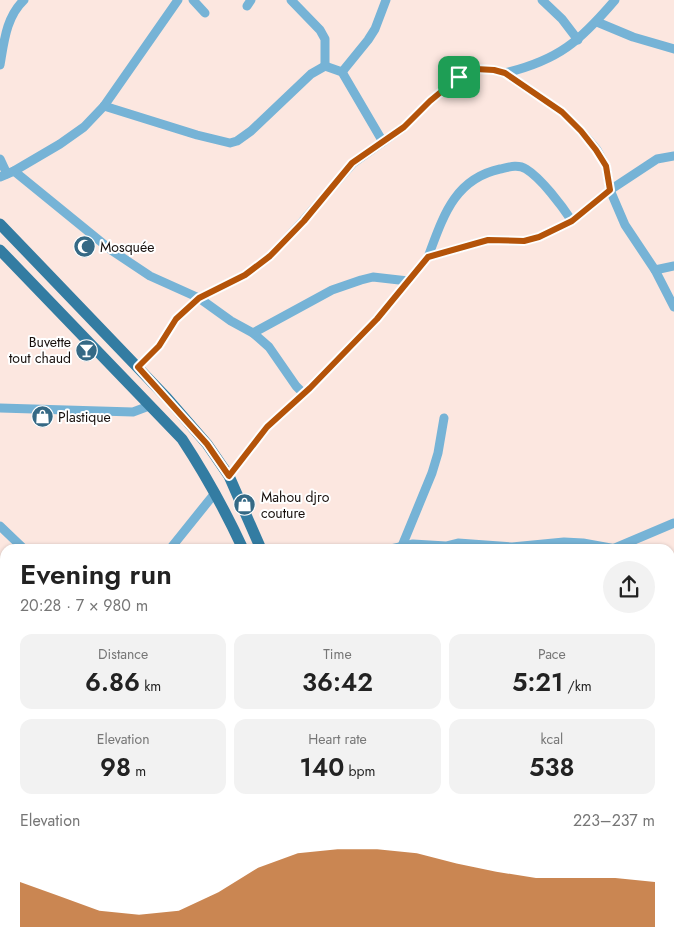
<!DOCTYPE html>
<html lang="en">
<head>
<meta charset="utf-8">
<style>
	:root { --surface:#fff; --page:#f2f2f2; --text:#222; --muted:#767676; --accent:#b45309 }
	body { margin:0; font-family:Jost,sans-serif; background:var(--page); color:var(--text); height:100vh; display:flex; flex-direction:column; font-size:19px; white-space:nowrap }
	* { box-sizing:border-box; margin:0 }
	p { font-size:16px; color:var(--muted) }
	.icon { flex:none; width:28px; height:28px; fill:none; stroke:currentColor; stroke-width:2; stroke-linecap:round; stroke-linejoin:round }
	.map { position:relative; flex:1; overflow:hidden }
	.details { position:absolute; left:0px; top:544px; width:675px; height:406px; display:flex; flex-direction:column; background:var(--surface); border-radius:15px 15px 0 0; box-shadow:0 1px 4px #0004 }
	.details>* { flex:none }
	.pin { position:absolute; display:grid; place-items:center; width:42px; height:42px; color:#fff; margin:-21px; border-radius:10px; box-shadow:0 2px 8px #0006 }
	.round { display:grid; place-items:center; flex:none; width:52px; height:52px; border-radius:26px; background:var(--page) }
	.summary { display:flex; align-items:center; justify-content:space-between; height:85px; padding:0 20px }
	h1 { font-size:28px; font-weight:600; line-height:38px }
	.metrics { display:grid; grid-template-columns:repeat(3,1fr); gap:8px; height:85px; padding:5px 20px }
	.metrics div { display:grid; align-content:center; border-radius:12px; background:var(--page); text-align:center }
	.metrics b { font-size:25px; font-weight:600 }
	.metrics small { font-size:14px; font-weight:400 }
	.metrics p { font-size:14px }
	.chart { height:140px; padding:10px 20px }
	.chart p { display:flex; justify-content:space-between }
	.chart svg { width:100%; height:90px; margin-top:5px; fill:var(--accent); opacity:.7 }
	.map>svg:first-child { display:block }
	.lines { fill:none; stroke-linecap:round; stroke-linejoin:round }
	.minor { stroke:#76b3d6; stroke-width:9 }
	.major { stroke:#337ca2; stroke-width:11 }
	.route-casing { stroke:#fff; stroke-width:10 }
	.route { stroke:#b45309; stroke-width:6 }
	.labels { text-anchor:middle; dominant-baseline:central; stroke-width:4; stroke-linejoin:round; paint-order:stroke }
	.poi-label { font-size:14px; fill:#160e0b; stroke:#fff; text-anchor:start }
</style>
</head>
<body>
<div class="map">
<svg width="674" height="949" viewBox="0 0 674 949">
	<rect width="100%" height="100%" fill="#fce7e0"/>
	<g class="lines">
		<g class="minor">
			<polyline points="193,0 205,13"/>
			<polyline points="291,0 320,30 325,39 325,66"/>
			<polyline points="542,0 562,19 578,40"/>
			<polyline points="247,6 251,0"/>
			<polyline points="597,22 633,37 674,49"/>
			<path d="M0 65C4 42 6 17 24 0"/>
			<polyline points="325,66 342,72 383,142"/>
			<polyline points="342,72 368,40 375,29 386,0"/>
			<path d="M505 73C559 60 580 41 615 0"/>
			<polyline points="104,106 197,135 230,143 237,141 251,131 311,74 325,66"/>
			<polyline points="0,159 7,174"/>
			<polyline points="14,171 111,250 150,276 199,298 231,321 253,333 269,347 296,386 303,393"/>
			<polyline points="0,177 14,171 60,144 84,127 104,106 178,0"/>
			<path d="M428 257C443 217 454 179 500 169 509 167 518 164 526 169 541 178 562 206 572 221"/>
			<polyline points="655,270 674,266"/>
			<polyline points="253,333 332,290 361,280 373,277 408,281"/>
			<polyline points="138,367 159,346 176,319 199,298 245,275 270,256 303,221 353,163 404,127 430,101 459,77 476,69 494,70 505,73 562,112 581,131 597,150 606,166 610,190 625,225 655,270 674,307"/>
			<polyline points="0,408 133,412 149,406"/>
			<polyline points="229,476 267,427 310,388 377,319 428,257 488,240 524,241 539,237 572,221 610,190 657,159 674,156"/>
			<polyline points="0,526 24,549"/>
			<polyline points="402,546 432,473 438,453 444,418"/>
			<polyline points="615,548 674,523"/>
			<polyline points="170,549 215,493"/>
			<polyline points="391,549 413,544 446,546 458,543 512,547 564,542 583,543 616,549"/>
			<polyline points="670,580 674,582"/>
			<polyline points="0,886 5,882"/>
			<polyline points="0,942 8,949"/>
			<polyline points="264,945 269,949"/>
			<polyline points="354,949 360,945"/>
			<polyline points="582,949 585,945"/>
		</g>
		<g class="major">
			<polyline points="0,224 167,398 207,444 229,476 261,549"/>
			<path d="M0 250 182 439C205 474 225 510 243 549"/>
			<polyline points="425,945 427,949"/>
			<polyline points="443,945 445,949"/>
		</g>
	</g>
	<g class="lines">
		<defs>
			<polygon id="route" points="476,69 494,70 505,73 562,112 581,131 596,150 606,166 610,190 572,221 539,237 524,241 488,240 428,257 377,319 310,388 267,427 229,476 207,444 138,367 159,346 176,319 199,298 245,275 270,256 304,221 352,163 404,127 430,101 459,77"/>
		</defs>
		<use href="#route" class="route-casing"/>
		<use href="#route" class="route"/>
	</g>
	<defs>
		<symbol id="mosque-disc" viewBox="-11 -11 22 22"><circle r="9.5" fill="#356985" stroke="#fff"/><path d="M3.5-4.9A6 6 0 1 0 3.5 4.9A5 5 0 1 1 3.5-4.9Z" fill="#fff"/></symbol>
		<symbol id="bar-disc" viewBox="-11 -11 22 22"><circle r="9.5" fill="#356985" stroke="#fff"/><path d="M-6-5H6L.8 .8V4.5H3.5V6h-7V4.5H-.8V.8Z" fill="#fff"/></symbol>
		<symbol id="shop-disc" viewBox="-11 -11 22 22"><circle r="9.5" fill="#356985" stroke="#fff"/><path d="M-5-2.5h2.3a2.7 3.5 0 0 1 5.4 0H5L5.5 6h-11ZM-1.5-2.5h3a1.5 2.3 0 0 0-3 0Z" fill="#fff"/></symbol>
	</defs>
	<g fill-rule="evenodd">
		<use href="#mosque-disc" x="72" y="234" width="25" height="25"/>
		<use href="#bar-disc" x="74" y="338" width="25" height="25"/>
		<use href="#shop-disc" x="30" y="404" width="25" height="25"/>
		<use href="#shop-disc" x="232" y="492" width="25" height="25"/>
	</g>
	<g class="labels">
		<g class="poi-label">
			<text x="100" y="247">Mosquée</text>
			<text x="71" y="342" text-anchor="end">Buvette<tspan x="71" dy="16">tout chaud</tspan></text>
			<text x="58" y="417">Plastique</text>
			<text x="261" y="497">Mahou djro<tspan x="261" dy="16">couture</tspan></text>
		</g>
	</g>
</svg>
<div class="pin" style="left:459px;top:77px;background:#1e9e55"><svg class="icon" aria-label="arrive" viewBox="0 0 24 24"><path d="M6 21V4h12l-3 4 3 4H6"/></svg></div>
<section class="details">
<div class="summary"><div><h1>Evening run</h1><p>20:28 · 7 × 980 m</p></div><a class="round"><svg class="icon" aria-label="share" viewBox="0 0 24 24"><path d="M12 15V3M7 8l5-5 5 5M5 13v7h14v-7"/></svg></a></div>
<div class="metrics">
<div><p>Distance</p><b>6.86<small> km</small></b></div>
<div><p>Time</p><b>36:42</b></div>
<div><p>Pace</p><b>5:21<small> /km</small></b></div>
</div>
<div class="metrics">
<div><p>Elevation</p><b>98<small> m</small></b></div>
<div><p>Heart rate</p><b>140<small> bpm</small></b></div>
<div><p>kcal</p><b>538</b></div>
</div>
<div class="chart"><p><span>Elevation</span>223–237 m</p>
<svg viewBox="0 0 160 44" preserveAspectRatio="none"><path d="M0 44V22L10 29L20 36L30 38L40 36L50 27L60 15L70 8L80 6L90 6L100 8L110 13L120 17L130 20L140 20L150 20L160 22V44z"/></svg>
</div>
</section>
</div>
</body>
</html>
